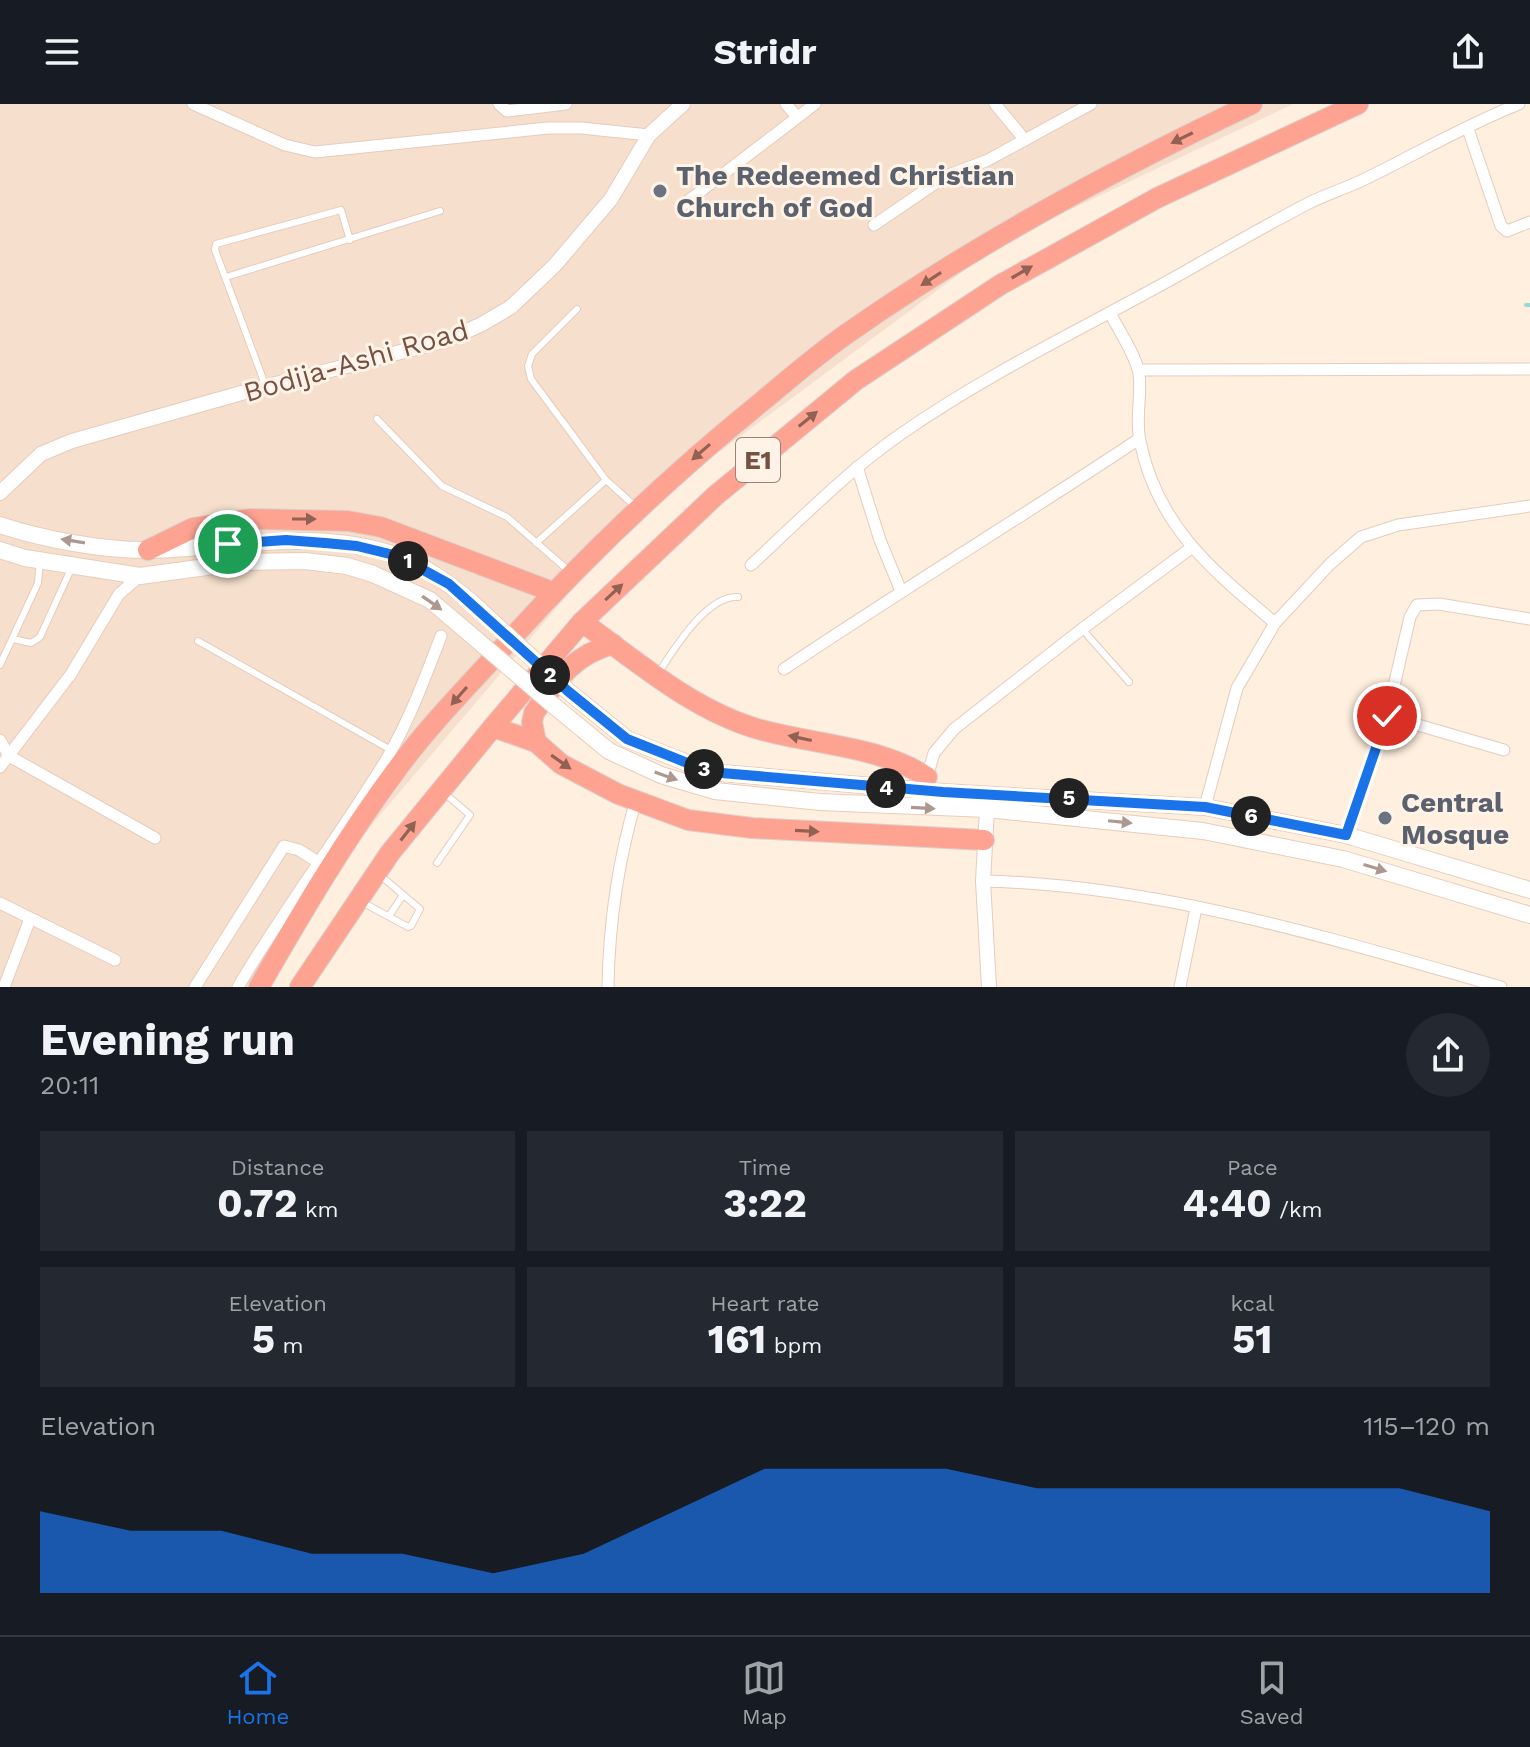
<!DOCTYPE html>
<html lang="en">
<head>
<meta charset="utf-8">
<style>
	:root { --surface:#171b24; --page:#242831; --text:#f1f3f6; --muted:#9ea1a6; --line:#363941; --accent:#1a73e8 }
	body { margin:0; font-family:"Work Sans",sans-serif; background:var(--page); color:var(--text); height:100vh; display:flex; flex-direction:column; font-size:30px; white-space:nowrap }
	* { box-sizing:border-box; margin:0 }
	p { font-size:26px; color:var(--muted) }
	.icon { flex:none; width:44px; height:44px; fill:none; stroke:currentColor; stroke-width:2; stroke-linecap:round; stroke-linejoin:round }
	.map { position:relative; height:883px; overflow:hidden }
	.drawer { display:flex; flex-direction:column; background:var(--surface); flex:1 }
	.drawer>* { flex:none }
	.pin { position:absolute; display:grid; place-items:center; width:68px; height:68px; color:#fff; margin:-34px; border:4px solid #fff; border-radius:50%; box-shadow:0 2px 8px #0007 }
	.km { position:absolute; width:40px; height:40px; margin:-20px; border-radius:50%; background:#222; color:#fff; font-size:22px; line-height:40px; text-align:center }
	.round { display:grid; place-items:center; flex:none; width:84px; height:84px; border-radius:42px; background:var(--page) }
	.summary { display:flex; align-items:center; justify-content:space-between; height:136px; padding:0 40px }
	h1 { font-size:44px; font-weight:700; line-height:60px }
	.metrics { display:grid; grid-template-columns:repeat(3,1fr); gap:12px; height:136px; padding:8px 40px }
	.metrics div { display:grid; align-content:center; border-radius:0px; background:var(--page); text-align:center }
	.metrics b { font-size:40px; font-weight:700 }
	.metrics small { font-size:22px; font-weight:400 }
	.metrics p { font-size:22px }
	.chart { height:224px; padding:16px 40px }
	.chart p { display:flex; justify-content:space-between }
	.chart svg { width:100%; height:144px; margin-top:8px; fill:var(--accent); opacity:.7 }
	header { display:flex; justify-content:space-between; align-items:center; height:104px; padding:0 40px; background:var(--surface); font-size:36px; font-weight:700 }
	.tabs { display:flex; justify-content:space-around; align-items:center; height:112px; border-top:2px solid var(--line); background:var(--surface); font-size:22px; color:var(--muted) }
	.tabs a { display:grid; justify-items:center; gap:4px }
	.tabs .current { color:var(--accent) }
	.map>svg:first-child { display:block }
	.residential { fill:#f6e0cd }
	.lines { fill:none; stroke-linecap:round; stroke-linejoin:round }
	.stream { stroke:#98d7db; stroke-width:4 }
	.service-casing { stroke:#e5ccbe; stroke-width:8 }
	.minor-casing { stroke:#e5ccbe; stroke-width:13 }
	.tertiary-casing { stroke:#e5ccbe; stroke-width:16 }
	.secondary-casing { stroke:#eaccba; stroke-width:18 }
	.motorway-casing { stroke:#dbd2cf; stroke-width:22 }
	.service { stroke:#fff; stroke-width:6 }
	.minor { stroke:#fff; stroke-width:11 }
	.tertiary { stroke:#fff; stroke-width:14 }
	.secondary { stroke:#fff; stroke-width:16 }
	.motorway { stroke:#fea391; stroke-width:20 }
	.secondary-bridge-casing { stroke:#eaccba; stroke-width:18; stroke-linecap:butt }
	.secondary-bridge { stroke:#fff; stroke-width:16 }
	.oneway { fill:#916254 }
	.oneway2 { fill:#ad978f }
	.route-casing { stroke:#fff; stroke-width:16 }
	.route { stroke:#1a73e8; stroke-width:10 }
	.worship-dot { fill:#6b7280; stroke:#fff3e7; stroke-width:3 }
	.labels { text-anchor:middle; dominant-baseline:central; stroke-width:6; stroke-linejoin:round; paint-order:stroke }
	.shield { fill:#fff3e7; stroke:#9f8276; stroke-width:2 }
	.shield-label { font-size:26px; font-weight:bold; fill:#765245 }
	.worship-label { font-size:28px; font-weight:bold; fill:#5b616d; stroke:#fff3e7; text-anchor:start }
	.street-label { font-size:28px; fill:#765245; stroke:#fff3e7 }
</style>
</head>
<body>
<header><svg class="icon" aria-label="menu" viewBox="0 0 24 24"><path d="M4 6h16M4 12h16M4 18h16"/></svg>Stridr<svg class="icon" aria-label="share" viewBox="0 0 24 24"><path d="M12 15V3M7 8l5-5 5 5M5 13v7h14v-7"/></svg></header>
<div class="map">
<svg width="1530" height="883" viewBox="0 0 1530 883">
	<rect width="100%" height="100%" fill="#feefdf"/>
	<polygon class="residential" points="0,0 1293,0 1004,137 638,408 358,737 269,883 0,883"/>
	<g class="lines">
		<polyline class="stream" points="1526,201 1530,201"/>
		<defs>
			<g id="service">
				<polyline points="226,173 440,107"/>
				<polyline points="577,205 532,250 528,262 531,275 606,376 636,403"/>
				<polyline points="266,283 215,146 216,140 341,106 350,136"/>
				<polyline points="377,315 442,382 507,413 569,467"/>
				<polyline points="536,439 606,376"/>
				<polyline points="1082,525 1129,578"/>
				<polyline points="13,535 31,539 40,533 71,465"/>
				<polyline points="198,537 391,646"/>
				<polyline points="0,561 38,479 40,457"/>
				<path d="M657 571C673 547 706 491 738 493"/>
				<polyline points="437,759 470,711 443,688"/>
				<polyline points="360,797 408,823 411,822 420,805 381,772"/>
				<polyline points="389,812 403,791"/>
			</g>
			<g id="minor">
				<polyline points="193,0 285,41 315,48 548,24 581,24 649,31"/>
				<polyline points="499,0 507,7 566,0"/>
				<polyline points="786,0 797,13"/>
				<polyline points="995,0 1025,36"/>
				<polyline points="1468,25 1501,122 1507,127 1530,118"/>
				<polyline points="684,100 815,0"/>
				<polyline points="874,121 946,72 986,57 1091,0"/>
				<path d="M1110 209C1118 225 1137 253 1139 270 1142 291 1135 315 1140 337 1157 422 1212 466 1275 519"/>
				<polyline points="1139,266 1530,265"/>
				<polyline points="857,363 880,436 901,487"/>
				<path d="M751 461C799 417 846 368 901 330 988 269 1086 223 1179 171 1223 146 1266 121 1311 98 1330 89 1349 83 1367 74 1418 49 1466 21 1519 0"/>
				<path d="M784 565C901 486 1022 413 1139 335"/>
				<polyline points="1387,612 1504,646"/>
				<polyline points="0,636 9,652 155,734"/>
				<polyline points="0,663 71,570 119,490 140,472"/>
				<polyline points="930,676 927,673 934,649 954,625 1082,525 1191,444"/>
				<polyline points="1205,703 1237,584 1275,519 1330,460 1361,433 1398,421 1530,402"/>
				<polyline points="1346,731 1387,612 1410,513 1417,501 1439,500 1530,515"/>
				<path d="M983 777C1160 781 1332 835 1501 883"/>
				<polyline points="0,799 115,856"/>
				<polyline points="4,883 30,815"/>
				<polyline points="195,883 284,742 299,746 318,758"/>
				<path d="M238 883C284 805 339 733 386 656 409 617 425 574 441 532"/>
				<path d="M608 883C609 819 618 757 636 696"/>
				<polyline points="1180,883 1196,804"/>
			</g>
			<g id="tertiary">
				<polyline points="0,389 41,350 72,337 245,288 447,236 482,220 511,203 555,161 611,95 649,31 683,0"/>
				<polyline points="987,705 983,777 989,883"/>
			</g>
			<g id="secondary">
				<path d="M0 421C42 435 105 447 150 446 232 444 318 423 398 452 424 461 449 480 470 497"/>
				<polyline points="0,446 25,454 140,472 243,458 305,457 347,462 373,470 430,496 470,530"/>
				<polyline points="569,588 627,635 710,668 943,688 1205,703 1346,731 1530,786"/>
				<polyline points="553,601 609,647 661,671 715,687 820,698 987,705 1203,727 1343,755 1530,811"/>
			</g>
			<g id="motorway">
				<polyline points="148,446 193,424 250,415 348,417 381,423 553,488"/>
				<path d="M582 518C637 557 692 606 758 625 814 641 877 641 927 673"/>
				<polyline points="493,623 536,638 561,660 618,690 688,716 752,724 984,736"/>
				<path d="M536 638 532 618 534 609C558 576 571 552 613 540"/>
				<path d="M259 883C302 808 345 735 397 665 430 620 471 579 509 537 588 450 673 369 765 295 791 273 817 251 845 231 973 141 1111 67 1252 0"/>
				<polyline points="300,883 390,749 493,623 582,518 715,392 856,276 1000,181 1157,94 1358,0"/>
			</g>
		</defs>
		<use href="#service" class="service-casing"/>
		<use href="#minor" class="minor-casing"/>
		<use href="#tertiary" class="tertiary-casing"/>
		<use href="#secondary" class="secondary-casing"/>
		<use href="#motorway" class="motorway-casing"/>
		<use href="#service" class="service"/>
		<use href="#minor" class="minor"/>
		<use href="#tertiary" class="tertiary"/>
		<use href="#secondary" class="secondary"/>
		<use href="#motorway" class="motorway"/>
		<defs>
			<g id="secondary-bridge">
				<polyline points="470,497 569,588"/>
				<polyline points="470,530 553,601"/>
			</g>
		</defs>
		<use href="#secondary-bridge" class="secondary-bridge-casing"/>
		<use href="#secondary-bridge" class="secondary-bridge"/>
	</g>
	<defs><path id="oneway-solid" d="M-6-.8H1V-3.2L6.5 0L1 3.2V.8H-6Z" transform="scale(2)"/></defs>
	<g class="oneway">
		<use href="#oneway-solid" transform="translate(1182 34) rotate(154)"/>
		<use href="#oneway-solid" transform="translate(1022 168) rotate(-30)"/>
		<use href="#oneway-solid" transform="translate(931 175) rotate(147)"/>
		<use href="#oneway-solid" transform="translate(808 315) rotate(-39)"/>
		<use href="#oneway-solid" transform="translate(701 348) rotate(139)"/>
		<use href="#oneway-solid" transform="translate(304 415)"/>
		<use href="#oneway-solid" transform="translate(614 488) rotate(-43)"/>
		<use href="#oneway-solid" transform="translate(459 592) rotate(131)"/>
		<use href="#oneway-solid" transform="translate(800 634) rotate(-168)"/>
		<use href="#oneway-solid" transform="translate(561 658) rotate(35)"/>
		<use href="#oneway-solid" transform="translate(408 727) rotate(-52)"/>
		<use href="#oneway-solid" transform="translate(807 727) rotate(3)"/>
	</g>
	<g class="oneway2">
		<use href="#oneway-solid" transform="translate(73 437) rotate(-171)"/>
		<use href="#oneway-solid" transform="translate(432 499) rotate(35)"/>
		<use href="#oneway-solid" transform="translate(666 672) rotate(19)"/>
		<use href="#oneway-solid" transform="translate(923 704) rotate(3)"/>
		<use href="#oneway-solid" transform="translate(1120 718) rotate(6)"/>
		<use href="#oneway-solid" transform="translate(1375 764) rotate(17)"/>
	</g>
	<g class="lines">
		<defs>
			<polyline id="route" points="228,440 286,436 325,439 357,442 398,452 449,480 569,588 627,635 710,668 943,688 1205,703 1346,731 1387,612"/>
		</defs>
		<use href="#route" class="route-casing"/>
		<use href="#route" class="route"/>
	</g>
	<g class="worship-dot">
		<circle cx="660" cy="87" r="8"/>
		<circle cx="1385" cy="714" r="8"/>
	</g>
	<g class="labels">
		<rect class="shield" x="736" y="334" width="44" height="44" rx="6"/>
		<g class="shield-label">
			<text x="758" y="356">E1</text>
		</g>
		<g class="worship-label">
			<text x="676" y="71">The Redeemed Christian<tspan x="676" dy="32">Church of God</tspan></text>
			<text x="1401" y="698">Central<tspan x="1401" dy="32">Mosque</tspan></text>
		</g>
		<g class="street-label">
			<text transform="translate(356 257) rotate(-16)">Bodija-Ashi Road</text>
		</g>
	</g>
</svg>
<div class="pin" style="left:228px;top:440px;background:#1e9e55"><svg class="icon" aria-label="arrive" viewBox="0 0 24 24"><path d="M6 21V4h12l-3 4 3 4H6"/></svg></div>
<div class="pin" style="left:1387px;top:612px;background:#d93025"><svg class="icon" aria-label="check" viewBox="0 0 24 24"><path d="M5 12l5 5 9-10"/></svg></div>
<b class="km" style="left:408px;top:457px">1</b>
<b class="km" style="left:550px;top:571px">2</b>
<b class="km" style="left:704px;top:665px">3</b>
<b class="km" style="left:886px;top:684px">4</b>
<b class="km" style="left:1069px;top:694px">5</b>
<b class="km" style="left:1251px;top:712px">6</b>
</div>
<section class="drawer">
<div class="summary"><div><h1>Evening run</h1><p>20:11</p></div><a class="round"><svg class="icon" aria-label="share" viewBox="0 0 24 24"><path d="M12 15V3M7 8l5-5 5 5M5 13v7h14v-7"/></svg></a></div>
<div class="metrics">
<div><p>Distance</p><b>0.72<small> km</small></b></div>
<div><p>Time</p><b>3:22</b></div>
<div><p>Pace</p><b>4:40<small> /km</small></b></div>
</div>
<div class="metrics">
<div><p>Elevation</p><b>5<small> m</small></b></div>
<div><p>Heart rate</p><b>161<small> bpm</small></b></div>
<div><p>kcal</p><b>51</b></div>
</div>
<div class="chart"><p><span>Elevation</span>115–120 m</p>
<svg viewBox="0 0 160 44" preserveAspectRatio="none"><path d="M0 44V19L10 25L20 25L30 32L40 32L50 38L60 32L70 19L80 6L90 6L100 6L110 12L120 12L130 12L140 12L150 12L160 19V44z"/></svg>
</div>
</section>
<nav class="tabs">
<a class="current"><svg class="icon" aria-label="home" viewBox="0 0 24 24"><path d="M3 11l9-7 9 7M6 9v11h12V9"/></svg>Home</a>
<a><svg class="icon" aria-label="map" viewBox="0 0 24 24"><path d="M3 6l6-2 6 2 6-2v14l-6 2-6-2-6 2zM9 4v14M15 6v14"/></svg>Map</a>
<a><svg class="icon" aria-label="saved" viewBox="0 0 24 24"><path d="M7 4h10v16l-5-4-5 4z"/></svg>Saved</a>
</nav>
</body>
</html>
